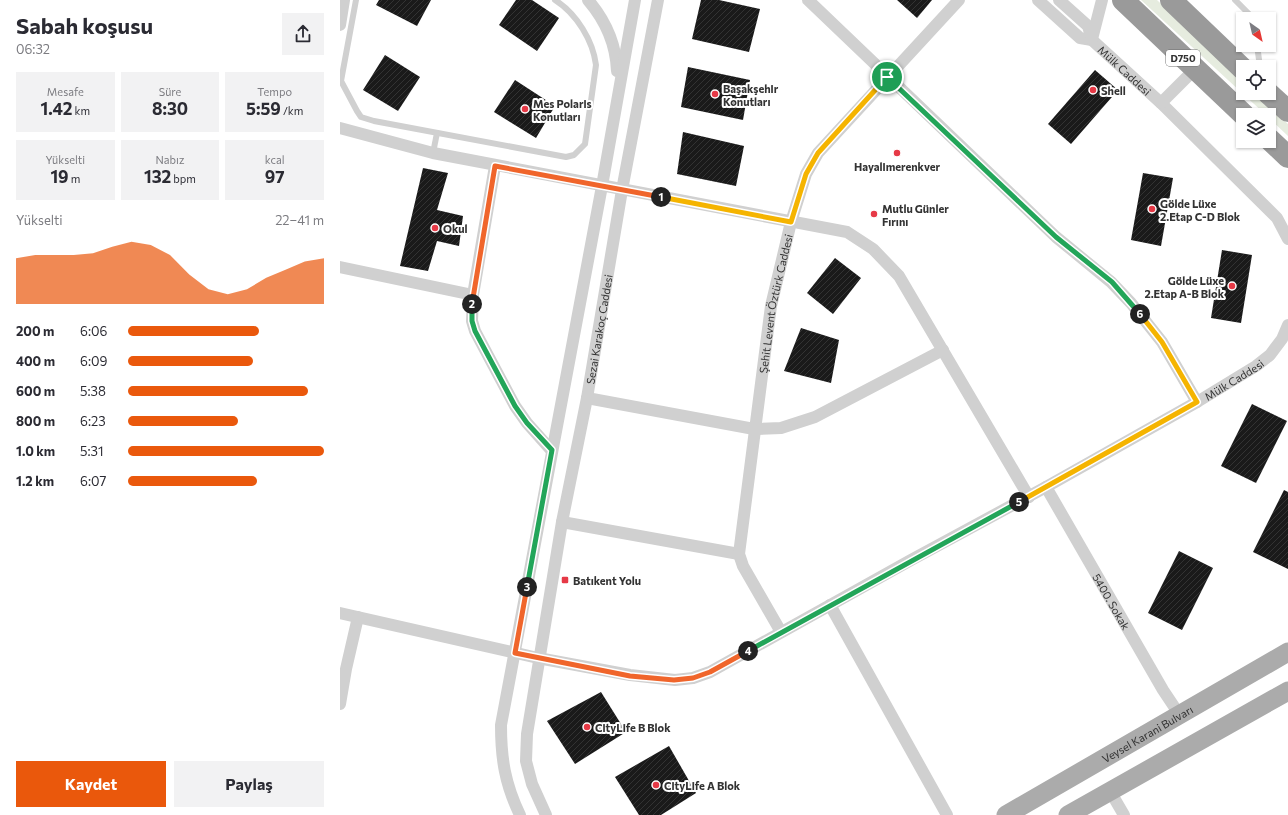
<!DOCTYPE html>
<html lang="tr">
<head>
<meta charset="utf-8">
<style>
	:root { --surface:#fff; --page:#f2f2f3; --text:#2b2b33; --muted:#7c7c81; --accent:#ea580c }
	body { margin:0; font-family:Commissioner,sans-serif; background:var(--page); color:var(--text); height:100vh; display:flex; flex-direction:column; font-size:15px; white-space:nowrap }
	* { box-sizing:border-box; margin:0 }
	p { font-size:13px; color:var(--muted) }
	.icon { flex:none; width:22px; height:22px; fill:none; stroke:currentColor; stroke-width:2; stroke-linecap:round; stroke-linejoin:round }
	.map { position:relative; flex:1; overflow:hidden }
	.side { display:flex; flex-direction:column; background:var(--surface); width:340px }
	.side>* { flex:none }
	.needle { width:26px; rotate:146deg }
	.buttons { position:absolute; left:896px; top:12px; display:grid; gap:8px }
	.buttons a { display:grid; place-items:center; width:40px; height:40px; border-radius:0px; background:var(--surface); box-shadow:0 1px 3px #0004; font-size:20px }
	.pin { position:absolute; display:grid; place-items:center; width:34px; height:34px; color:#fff; margin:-17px; border:2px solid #fff; border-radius:50%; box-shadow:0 1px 4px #0007 }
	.km { position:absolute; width:20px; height:20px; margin:-10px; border-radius:50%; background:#222; color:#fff; font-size:11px; line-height:20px; text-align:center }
	.round { display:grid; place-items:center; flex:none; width:42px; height:42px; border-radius:0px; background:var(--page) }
	.headline { display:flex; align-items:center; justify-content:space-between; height:68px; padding:0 16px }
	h1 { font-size:22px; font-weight:700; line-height:30px }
	.figures { display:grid; grid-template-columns:repeat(3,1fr); gap:6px; height:68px; padding:4px 16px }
	.figures div { display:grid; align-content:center; border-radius:0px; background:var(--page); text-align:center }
	.figures b { font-size:17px; font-weight:700 }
	.figures small { font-size:11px; font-weight:400 }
	.figures p { font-size:11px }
	.chart { height:112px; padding:8px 16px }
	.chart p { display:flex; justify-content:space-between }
	.chart svg { width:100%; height:72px; margin-top:4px; fill:var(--accent); opacity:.7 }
	.cta { display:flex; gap:8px; margin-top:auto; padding:8px 16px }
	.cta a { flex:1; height:46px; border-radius:0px; background:var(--accent); color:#fff; font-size:16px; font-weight:700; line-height:46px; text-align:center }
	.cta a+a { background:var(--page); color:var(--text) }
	ul { padding:0 16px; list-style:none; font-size:13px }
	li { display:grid; grid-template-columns:64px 48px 1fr; align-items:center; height:30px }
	li i { height:10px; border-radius:5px; background:var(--accent) }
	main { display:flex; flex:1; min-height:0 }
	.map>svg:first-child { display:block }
	.grass { fill:#e6ecdf }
	.building { fill:url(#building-hatch) }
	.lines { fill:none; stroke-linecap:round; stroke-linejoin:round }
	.lane { stroke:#d0d0d0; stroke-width:6 }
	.street { stroke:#d0d0d0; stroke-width:12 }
	.primary { stroke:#ababab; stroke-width:19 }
	.highway { stroke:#9a9a9a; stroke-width:22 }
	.split-1-casing { stroke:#fff; stroke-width:8 }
	.split-2-casing { stroke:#fff; stroke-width:8 }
	.split-3-casing { stroke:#fff; stroke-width:8 }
	.split-4-casing { stroke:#fff; stroke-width:8 }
	.split-5-casing { stroke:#fff; stroke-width:8 }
	.split-6-casing { stroke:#fff; stroke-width:8 }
	.split-7-casing { stroke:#fff; stroke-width:8 }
	.split-1 { stroke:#f5b400; stroke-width:5 }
	.split-2 { stroke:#f0652b; stroke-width:5 }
	.split-3 { stroke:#22a559; stroke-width:5 }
	.split-4 { stroke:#f0652b; stroke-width:5 }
	.split-5 { stroke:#22a559; stroke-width:5 }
	.split-6 { stroke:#f5b400; stroke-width:5 }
	.split-7 { stroke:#22a559; stroke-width:5 }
	.poi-dot { fill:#e63946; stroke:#fff; stroke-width:1.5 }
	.labels { text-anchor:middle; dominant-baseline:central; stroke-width:4; stroke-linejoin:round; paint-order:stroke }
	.shield { fill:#fff; stroke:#707070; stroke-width:1 }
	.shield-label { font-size:10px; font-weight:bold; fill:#333 }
	.street-label { font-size:11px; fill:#333; stroke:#fff }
	.poi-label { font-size:11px; font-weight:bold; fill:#333; stroke:#fff; text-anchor:start }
</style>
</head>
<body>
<main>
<section class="side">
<div class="headline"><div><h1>Sabah koşusu</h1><p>06:32</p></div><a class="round"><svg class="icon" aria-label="share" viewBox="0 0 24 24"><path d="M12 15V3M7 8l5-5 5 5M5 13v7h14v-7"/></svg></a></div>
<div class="figures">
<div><p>Mesafe</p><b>1.42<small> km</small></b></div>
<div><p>Süre</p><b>8:30</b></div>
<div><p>Tempo</p><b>5:59<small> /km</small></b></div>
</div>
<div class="figures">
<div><p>Yükselti</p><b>19<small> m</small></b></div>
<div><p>Nabız</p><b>132<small> bpm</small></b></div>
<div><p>kcal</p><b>97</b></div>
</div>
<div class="chart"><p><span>Yükselti</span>22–41 m</p>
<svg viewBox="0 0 160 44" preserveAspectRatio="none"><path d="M0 44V16L10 14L20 14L30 14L40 13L50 9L60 6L70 8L80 14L90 26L100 35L110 38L120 35L130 28L140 23L150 18L160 16V44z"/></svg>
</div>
<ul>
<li><b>200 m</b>6:06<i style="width:67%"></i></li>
<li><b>400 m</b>6:09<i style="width:64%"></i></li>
<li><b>600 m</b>5:38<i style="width:92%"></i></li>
<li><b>800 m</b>6:23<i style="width:56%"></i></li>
<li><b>1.0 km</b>5:31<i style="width:100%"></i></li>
<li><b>1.2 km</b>6:07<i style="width:66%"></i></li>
</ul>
<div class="cta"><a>Kaydet</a><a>Paylaş</a></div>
</section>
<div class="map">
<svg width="948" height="815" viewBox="0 0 948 815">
	<defs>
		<pattern id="building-hatch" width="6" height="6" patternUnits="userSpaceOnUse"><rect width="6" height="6" fill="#1a1a1a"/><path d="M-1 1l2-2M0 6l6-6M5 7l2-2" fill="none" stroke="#333"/></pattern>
	</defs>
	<rect width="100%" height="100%" fill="#fff"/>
	<polygon class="grass" points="801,0 817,0 903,82 903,93 915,93 948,124 948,136 929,118 929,115 926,115"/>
	<g class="building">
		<polygon points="39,0 91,0 77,26 36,5"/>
		<polygon points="176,0 192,0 219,18 197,51 159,25"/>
		<polygon points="361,0 379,0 420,9 409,52 352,39"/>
		<polygon points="557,0 592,0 577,18"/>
		<polygon points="45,55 80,77 58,111 23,90"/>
		<polygon points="348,67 410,80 403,120 341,107"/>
		<polygon points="755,70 778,90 731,144 708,124"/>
		<polygon points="175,80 215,106 196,138 154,112"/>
		<polygon points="343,132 404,146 396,186 337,174"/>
		<polygon points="83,168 108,173 97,210 123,216 119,246 97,241 88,271 60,266"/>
		<polygon points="803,173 833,178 821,246 791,240"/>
		<polygon points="882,250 912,255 901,323 871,318"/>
		<polygon points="495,258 521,278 493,314 467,293"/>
		<polygon points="461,328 499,340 491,383 444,371"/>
		<polygon points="912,404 947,421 916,483 881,466"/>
		<polygon points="944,490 948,492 948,569 913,552"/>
		<polygon points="839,551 873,568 842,630 808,613"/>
		<polygon points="261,692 286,732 235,764 207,721"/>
		<polygon points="329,746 356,793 321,815 299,815 275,777"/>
	</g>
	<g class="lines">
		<g class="lane">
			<path d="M16 0 1 81 17 111 21 117 34 121 226 157 234 155 245 144 256 65C253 41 237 14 215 0"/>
			<polyline points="895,0 914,19"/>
			<polyline points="917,45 920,67"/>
			<polyline points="93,153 97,133"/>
		</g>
		<g class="street">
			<path d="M248 0C266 21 276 44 277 71"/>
			<polyline points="468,0 716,237 771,282 791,303 822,342 857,402"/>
			<polyline points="698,0 740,38 752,40"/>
			<path id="s1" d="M719 0 748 26 752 40 821 103 937 218 948 239"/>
			<polyline points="0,25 4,0"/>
			<polyline points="752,39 762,0"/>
			<polyline points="821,103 855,69"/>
			<polyline points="0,128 93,153 507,232 533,249 559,276 689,497"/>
			<polyline points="155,166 133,295 132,321 135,331 175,406 187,423 212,451"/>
			<polyline points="0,267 133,295"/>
			<polyline points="247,398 414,429 441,428 475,417 603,350"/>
			<path id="s2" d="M706 487 823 690 839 714"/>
			<polyline points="222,522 399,554"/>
			<polyline points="490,605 607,815"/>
			<path id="s3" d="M0 613 198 658 290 675 335 680 353 678 370 672 571 560 706 487 857 402 916 366 930 355 942 339 948 325"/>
			<path id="s4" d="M441 632 403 566 399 554 431 306 451 222 466 174 478 153 619 0"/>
			<polyline points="0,704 6,669 18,617"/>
			<polyline points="770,791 784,815"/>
			<path d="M180 815C165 784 161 759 161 725L262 186 295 0"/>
			<path id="s5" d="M206 815 192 784 186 761 187 734 222 522 247 398 282 190 318 0"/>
		</g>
		<g class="primary">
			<path id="s6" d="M666 815 948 652"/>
			<polyline points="728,815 948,691"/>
		</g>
		<g class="highway">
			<polyline points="783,0 904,115"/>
			<polyline points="831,0 903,69"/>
			<polyline points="928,93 948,111"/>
			<polyline points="929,139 948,157"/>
		</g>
	</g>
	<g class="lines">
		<defs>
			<polyline id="split-1" points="321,197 451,222 466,174 478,153 547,77"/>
			<polyline id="split-2" points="132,304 155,166 321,197"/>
			<polyline id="split-3" points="132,304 132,321 135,331 175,406 187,423 212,450 187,587"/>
			<polyline id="split-4" points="187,587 175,653 290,676 334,680 353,678 370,672 408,651"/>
			<polyline id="split-5" points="408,651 679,502"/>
			<polyline id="split-6" points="679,502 857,402 822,342 800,314"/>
			<polyline id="split-7" points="547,77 716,237 772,282 800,314"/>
		</defs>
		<use href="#split-1" class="split-1-casing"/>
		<use href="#split-2" class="split-2-casing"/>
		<use href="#split-3" class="split-3-casing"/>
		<use href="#split-4" class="split-4-casing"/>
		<use href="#split-5" class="split-5-casing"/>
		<use href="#split-6" class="split-6-casing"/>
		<use href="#split-7" class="split-7-casing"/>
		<use href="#split-1" class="split-1"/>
		<use href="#split-2" class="split-2"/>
		<use href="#split-3" class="split-3"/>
		<use href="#split-4" class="split-4"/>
		<use href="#split-5" class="split-5"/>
		<use href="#split-6" class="split-6"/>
		<use href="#split-7" class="split-7"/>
	</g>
	<g class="poi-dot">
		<circle cx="753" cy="90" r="4"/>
		<circle cx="375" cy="94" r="4"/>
		<circle cx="185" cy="109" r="4"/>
		<circle cx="557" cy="153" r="4"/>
		<circle cx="812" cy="209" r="4"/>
		<circle cx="534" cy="214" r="4"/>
		<circle cx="95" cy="228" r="4"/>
		<circle cx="892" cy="286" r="4"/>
		<rect x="221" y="576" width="8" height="8" rx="2"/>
		<circle cx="247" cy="727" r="4"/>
		<circle cx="316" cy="785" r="4"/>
	</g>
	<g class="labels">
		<rect class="shield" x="826" y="50" width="34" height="16" rx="3"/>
		<g class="shield-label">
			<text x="843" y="58">D750</text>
		</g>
		<g class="street-label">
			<text stroke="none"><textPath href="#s1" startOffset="98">Mülk Caddesi</textPath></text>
			<text stroke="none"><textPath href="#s4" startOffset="342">Şehit Levent Öztürk Caddesi</textPath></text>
			<text stroke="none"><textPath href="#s5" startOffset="496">Sezai Karakoç Caddesi</textPath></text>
			<text stroke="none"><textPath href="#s3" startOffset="978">Mülk Caddesi</textPath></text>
			<text stroke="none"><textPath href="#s2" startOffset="132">5400. Sokak</textPath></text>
			<text stroke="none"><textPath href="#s6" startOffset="163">Veysel Karani Bulvarı</textPath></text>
		</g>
		<g class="poi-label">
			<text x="383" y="88">Başakşehir<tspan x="383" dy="13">Konutları</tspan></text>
			<text x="761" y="90">Shell</text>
			<text x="193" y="103">Mes Polaris<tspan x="193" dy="13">Konutları</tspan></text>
			<text x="557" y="166" text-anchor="middle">Hayalimerenkver</text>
			<text x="820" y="203">Gölde Lüxe<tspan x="820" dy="13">2.Etap C-D Blok</tspan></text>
			<text x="542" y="208">Mutlu Günler<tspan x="542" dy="13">Fırını</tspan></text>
			<text x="103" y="228">Okul</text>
			<text x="884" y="280" text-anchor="end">Gölde Lüxe<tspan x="884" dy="13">2.Etap A-B Blok</tspan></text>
			<text x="233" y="580">Batıkent Yolu</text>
			<text x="255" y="727">CityLife B Blok</text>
			<text x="324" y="785">CityLife A Blok</text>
		</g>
	</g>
</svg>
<div class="buttons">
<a><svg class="needle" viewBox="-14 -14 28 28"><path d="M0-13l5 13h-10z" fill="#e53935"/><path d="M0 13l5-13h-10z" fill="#7c7c81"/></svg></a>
<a><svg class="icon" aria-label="locate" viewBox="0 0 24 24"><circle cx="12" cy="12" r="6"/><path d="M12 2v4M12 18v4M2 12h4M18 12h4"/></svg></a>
<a><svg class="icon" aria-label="layers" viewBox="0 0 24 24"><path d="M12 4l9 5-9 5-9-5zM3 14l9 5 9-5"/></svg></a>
</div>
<div class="pin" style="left:547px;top:77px;background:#1e9e55"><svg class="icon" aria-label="arrive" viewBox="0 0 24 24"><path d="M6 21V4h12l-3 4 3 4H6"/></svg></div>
<b class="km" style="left:321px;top:197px">1</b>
<b class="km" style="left:132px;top:304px">2</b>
<b class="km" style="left:187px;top:587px">3</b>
<b class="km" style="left:408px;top:651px">4</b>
<b class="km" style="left:679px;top:502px">5</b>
<b class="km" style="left:800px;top:314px">6</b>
</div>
</main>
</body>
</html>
